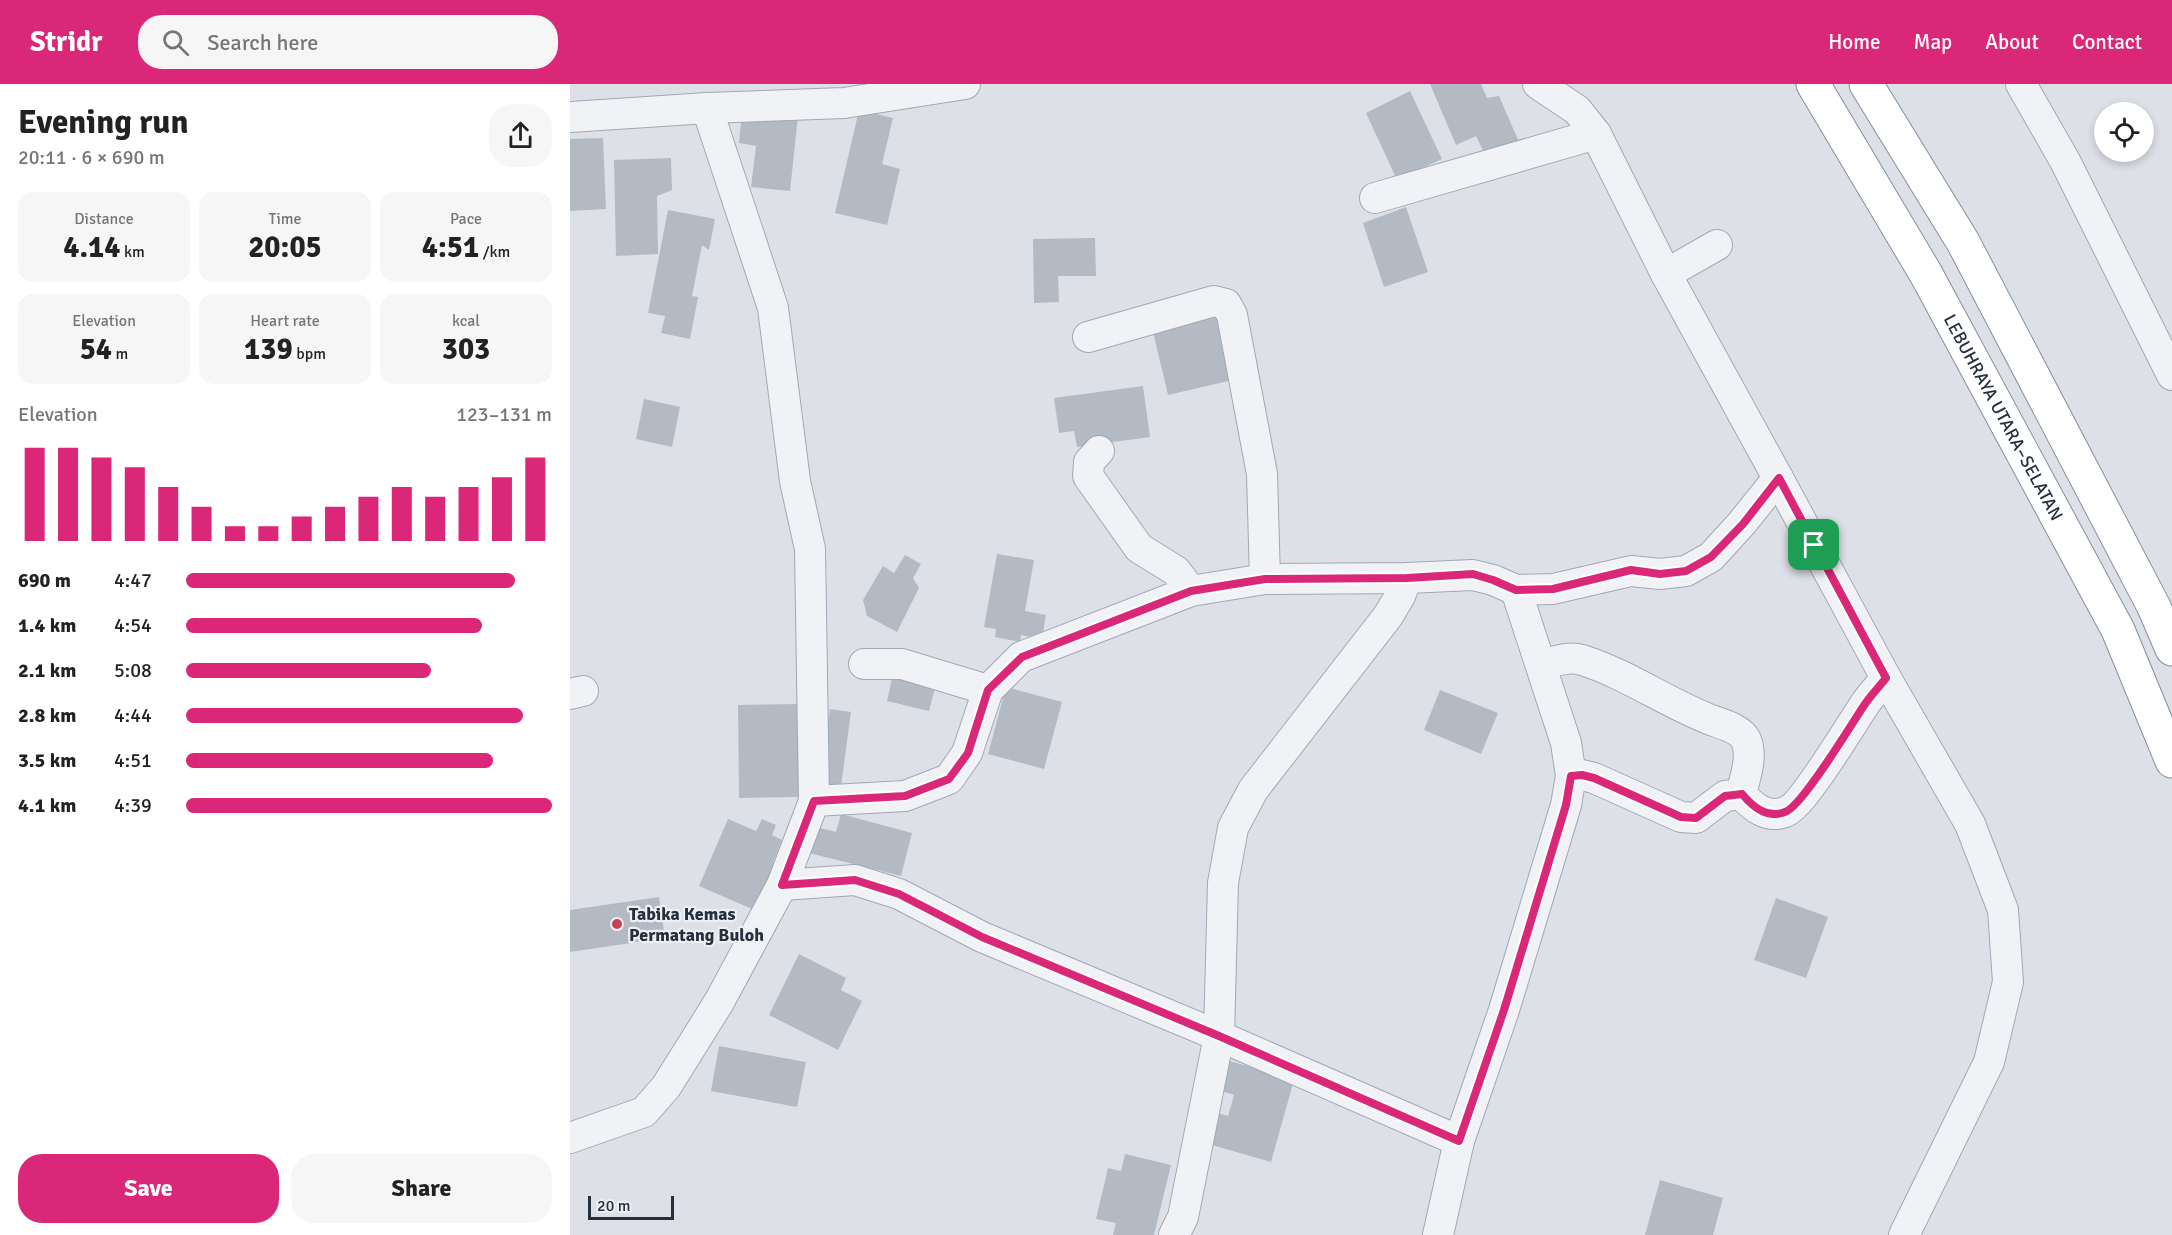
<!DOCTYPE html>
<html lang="en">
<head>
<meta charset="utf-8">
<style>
	:root { --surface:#fff; --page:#f6f6f6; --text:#222; --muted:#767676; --accent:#db2777 }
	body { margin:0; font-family:Signika,sans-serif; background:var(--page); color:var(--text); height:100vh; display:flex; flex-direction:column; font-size:22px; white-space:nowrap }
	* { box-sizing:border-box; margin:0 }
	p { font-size:20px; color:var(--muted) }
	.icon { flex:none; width:33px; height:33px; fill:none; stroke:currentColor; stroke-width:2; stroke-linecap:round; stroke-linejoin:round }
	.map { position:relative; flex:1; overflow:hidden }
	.panel { display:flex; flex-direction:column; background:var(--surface); width:570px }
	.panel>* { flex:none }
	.buttons { position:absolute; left:1524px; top:18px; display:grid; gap:12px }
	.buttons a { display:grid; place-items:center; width:60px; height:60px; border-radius:50%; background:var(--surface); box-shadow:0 3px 9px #0003; font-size:30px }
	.scale { position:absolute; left:18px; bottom:15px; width:86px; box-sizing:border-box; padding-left:6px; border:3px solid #262f3e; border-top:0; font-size:16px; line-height:21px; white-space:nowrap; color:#262f3e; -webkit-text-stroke:4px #ecf0f5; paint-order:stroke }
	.pin { position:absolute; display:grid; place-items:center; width:51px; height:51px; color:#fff; margin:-26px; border-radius:12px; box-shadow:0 3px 9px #0006 }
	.round { display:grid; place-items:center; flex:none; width:63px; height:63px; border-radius:24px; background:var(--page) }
	.overview { display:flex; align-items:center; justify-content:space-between; height:102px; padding:0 18px }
	h1 { font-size:33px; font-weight:700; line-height:45px }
	.stats { display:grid; grid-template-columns:repeat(3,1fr); gap:9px; height:102px; padding:6px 18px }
	.stats div { display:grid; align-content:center; border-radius:15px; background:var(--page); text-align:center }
	.stats b { font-size:30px; font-weight:700 }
	.stats small { font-size:16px; font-weight:400 }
	.stats p { font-size:16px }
	.chart { height:168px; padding:12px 18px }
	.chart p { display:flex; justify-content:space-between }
	.chart svg { width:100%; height:108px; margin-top:6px; stroke:var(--accent); stroke-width:6 }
	.action { display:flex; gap:12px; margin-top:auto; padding:12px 18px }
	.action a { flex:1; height:69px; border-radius:24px; background:var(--accent); color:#fff; font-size:24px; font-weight:700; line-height:69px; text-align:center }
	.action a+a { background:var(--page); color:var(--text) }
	ul { padding:0 18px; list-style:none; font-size:20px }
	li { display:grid; grid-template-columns:96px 72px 1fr; align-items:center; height:45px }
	li i { height:15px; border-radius:8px; background:var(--accent) }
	header { display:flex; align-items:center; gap:36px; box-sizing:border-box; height:84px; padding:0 30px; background:var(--accent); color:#fff }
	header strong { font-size:28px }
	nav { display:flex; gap:33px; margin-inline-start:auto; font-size:21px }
	.search { width:420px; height:54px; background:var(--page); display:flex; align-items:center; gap:15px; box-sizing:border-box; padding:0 21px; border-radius:24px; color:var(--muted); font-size:22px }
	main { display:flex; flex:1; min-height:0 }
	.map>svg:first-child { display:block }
	.building { fill:#b4bac4 }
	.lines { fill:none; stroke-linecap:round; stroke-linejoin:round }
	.minor-casing { stroke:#a2a8b1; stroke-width:32 }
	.highway-casing { stroke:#848e9e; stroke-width:35 }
	.minor { stroke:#f0f2f6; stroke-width:30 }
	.highway { stroke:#fff; stroke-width:33 }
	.route-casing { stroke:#fff; stroke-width:12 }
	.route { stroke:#db2777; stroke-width:8 }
	.poi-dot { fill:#cf3f53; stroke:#ecf0f5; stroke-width:2 }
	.labels { text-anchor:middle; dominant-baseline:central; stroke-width:4.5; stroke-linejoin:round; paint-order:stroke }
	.street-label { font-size:18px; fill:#262f3e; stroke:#ecf0f5 }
	.poi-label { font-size:18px; font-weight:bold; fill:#262f3e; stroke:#ecf0f5; text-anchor:start }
</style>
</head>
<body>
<header>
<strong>Stridr</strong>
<div class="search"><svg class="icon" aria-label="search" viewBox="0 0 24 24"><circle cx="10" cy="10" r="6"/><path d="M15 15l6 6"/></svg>Search here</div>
<nav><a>Home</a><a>Map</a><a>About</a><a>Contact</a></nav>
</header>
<main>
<section class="panel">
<div class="overview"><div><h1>Evening run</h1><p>20:11 · 6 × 690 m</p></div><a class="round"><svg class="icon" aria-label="share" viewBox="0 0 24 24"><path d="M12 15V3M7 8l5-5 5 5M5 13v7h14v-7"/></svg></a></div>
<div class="stats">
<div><p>Distance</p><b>4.14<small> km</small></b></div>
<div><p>Time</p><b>20:05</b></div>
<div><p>Pace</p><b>4:51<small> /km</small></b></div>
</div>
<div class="stats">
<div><p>Elevation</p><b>54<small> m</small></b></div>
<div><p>Heart rate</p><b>139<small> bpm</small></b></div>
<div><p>kcal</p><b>303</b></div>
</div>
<div class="chart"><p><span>Elevation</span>123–131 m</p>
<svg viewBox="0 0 160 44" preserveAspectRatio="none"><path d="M5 44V6M15 44V6M25 44V10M35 44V14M45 44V22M55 44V30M65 44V38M75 44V38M85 44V34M95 44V30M105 44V26M115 44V22M125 44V26M135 44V22M145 44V18M155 44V10"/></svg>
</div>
<ul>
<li><b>690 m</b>4:47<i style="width:90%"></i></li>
<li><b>1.4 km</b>4:54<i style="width:81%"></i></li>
<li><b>2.1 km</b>5:08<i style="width:67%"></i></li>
<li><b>2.8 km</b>4:44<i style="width:92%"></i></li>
<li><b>3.5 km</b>4:51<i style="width:84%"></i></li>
<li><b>4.1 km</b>4:39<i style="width:100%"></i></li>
</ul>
<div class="action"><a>Save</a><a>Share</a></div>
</section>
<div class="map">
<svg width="1602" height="1151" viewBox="0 0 1602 1151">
	<rect width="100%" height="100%" fill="#dde1e7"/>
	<g class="building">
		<polygon points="860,0 911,0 917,14 929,12 949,58 916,73 906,52 886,61"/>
		<polygon points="840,7 872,75 827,96 796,29"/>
		<polygon points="289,26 323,34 312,80 330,85 317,141 265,129"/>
		<polygon points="172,27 228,32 220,107 181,103 186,62 169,59"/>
		<polygon points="33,54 36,125 0,127 0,55"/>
		<polygon points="101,74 102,106 87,112 88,170 46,172 44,76"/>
		<polygon points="836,123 858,188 814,203 793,139"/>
		<polygon points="98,126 145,135 139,166 132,161 122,212 128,213 120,255 91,249 95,232 78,229"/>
		<polygon points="525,154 526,192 488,192 489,218 464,219 463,155"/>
		<polygon points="652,232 667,295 598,311 583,248"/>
		<polygon points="573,302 580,353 507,363 504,347 489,349 484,314"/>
		<polygon points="74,315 110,323 102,363 66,355"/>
		<polygon points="427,470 464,476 455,527 476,531 472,555 451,551 450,558 425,553 426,545 414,543"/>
		<polygon points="335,471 351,480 343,494 349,504 327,548 297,532 293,516 313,482 324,489"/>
		<polygon points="323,590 366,600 359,627 317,617"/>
		<polygon points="436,603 492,618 474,685 418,670"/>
		<polygon points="870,606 928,629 911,670 854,646"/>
		<polygon points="230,620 230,713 169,714 168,621"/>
		<polygon points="260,625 281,628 271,702 250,699"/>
		<polygon points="271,730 342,749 331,792 239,769 246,743 266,748"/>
		<polygon points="158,735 186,747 192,735 206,741 202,751 212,756 203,778 210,780 189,828 129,802"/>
		<polygon points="89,813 95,854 0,868 0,826"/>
		<polygon points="1206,814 1258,833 1236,894 1184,876"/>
		<polygon points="229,870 276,894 271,906 292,917 268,966 199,931"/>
		<polygon points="149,962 236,978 227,1023 141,1007"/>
		<polygon points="660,977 724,996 701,1078 635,1059 644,1028 658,1032 664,1011 651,1007"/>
		<polygon points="555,1070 601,1081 584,1151 543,1151 546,1139 526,1135 538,1084 551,1087"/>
		<polygon points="1090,1096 1153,1114 1143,1151 1075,1151"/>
	</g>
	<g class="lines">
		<defs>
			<g id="minor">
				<polyline points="968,0 1007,26 1026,50 1096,190 1208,394 1316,594 1400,740 1433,826 1438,898 1419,978 1334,1151"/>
				<polyline points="1451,0 1495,77 1602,291"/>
				<polyline points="0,33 137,24 274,19 395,0"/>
				<polyline points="805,114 1026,50"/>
				<polyline points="1096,190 1147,161"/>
				<polyline points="518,253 644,217 656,220 662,231 692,390 695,495"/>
				<polyline points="529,367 519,378 518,392 569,464 606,487 621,507"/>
				<polyline points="294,580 332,580 418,606"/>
				<path d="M972 581C986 577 998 572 1012 576 1057 590 1097 619 1141 636 1152 640 1171 645 1176 656 1183 672 1175 694 1171 710L1155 712 1126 734 1111 733 1024 694 1012 691 1001 692"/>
				<polyline points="0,610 13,607"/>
				<path d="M1171 710C1183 723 1197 735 1215 728 1232 723 1282 639 1295 620 1301 611 1309 603 1316 594"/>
				<polyline points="244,717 335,712 379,695 397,669 418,606 451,573 621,507 695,495 837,494 903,491 923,496 946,506 983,505 1061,487 1090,490 1116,487 1141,473 1172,439 1208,394"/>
				<polyline points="212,801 285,796 329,810 412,853 649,952 889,1057"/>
				<polyline points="0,1054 74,1028 96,1003 149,918 212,801 244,717 240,465 225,397 203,224 137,24"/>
				<polyline points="604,1151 613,1133 649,952 653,799 663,744 683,706 818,532 830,512 837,494"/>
				<polyline points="868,1151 889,1057 934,926 996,721 1001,692 996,659 946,506"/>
			</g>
			<g id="highway">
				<path id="s1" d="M1243 0 1356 190 1548 546 1602 677"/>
				<polyline points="1296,0 1393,158 1584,523 1602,565"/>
			</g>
		</defs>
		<use href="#minor" class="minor-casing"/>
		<use href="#highway" class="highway-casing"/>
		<use href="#minor" class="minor"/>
		<use href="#highway" class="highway"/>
	</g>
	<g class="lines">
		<defs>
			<path id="route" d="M1209 394 1316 594C1309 603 1301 611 1295 620 1282 639 1232 723 1215 728 1197 735 1183 723 1172 710L1155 712 1126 734 1111 733 1024 694 1012 691 1001 692 996 721 934 926 889 1057 649 952 412 853 329 810 285 796 212 801 244 717 335 712 379 695 398 669 418 606 452 573 621 507 695 495 837 494 903 490 923 496 946 506 983 505 1061 486 1090 490 1116 487 1141 473 1173 440Z"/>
		</defs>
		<use href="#route" class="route-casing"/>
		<use href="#route" class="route"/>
	</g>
	<circle class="poi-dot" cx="47" cy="840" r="6"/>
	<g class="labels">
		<g class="street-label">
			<text stroke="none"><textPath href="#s1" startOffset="384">LEBUHRAYA UTARA–SELATAN</textPath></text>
		</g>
		<g class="poi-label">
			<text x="59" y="830">Tabika Kemas<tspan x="59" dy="21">Permatang Buloh</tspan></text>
		</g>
	</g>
</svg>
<div class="buttons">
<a><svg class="icon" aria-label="locate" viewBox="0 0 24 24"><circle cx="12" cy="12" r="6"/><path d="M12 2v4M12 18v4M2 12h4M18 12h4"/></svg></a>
</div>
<div class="scale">20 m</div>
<div class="pin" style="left:1244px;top:461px;background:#1e9e55"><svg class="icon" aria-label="arrive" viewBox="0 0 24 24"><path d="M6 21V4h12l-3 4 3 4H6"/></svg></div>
</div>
</main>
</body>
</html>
